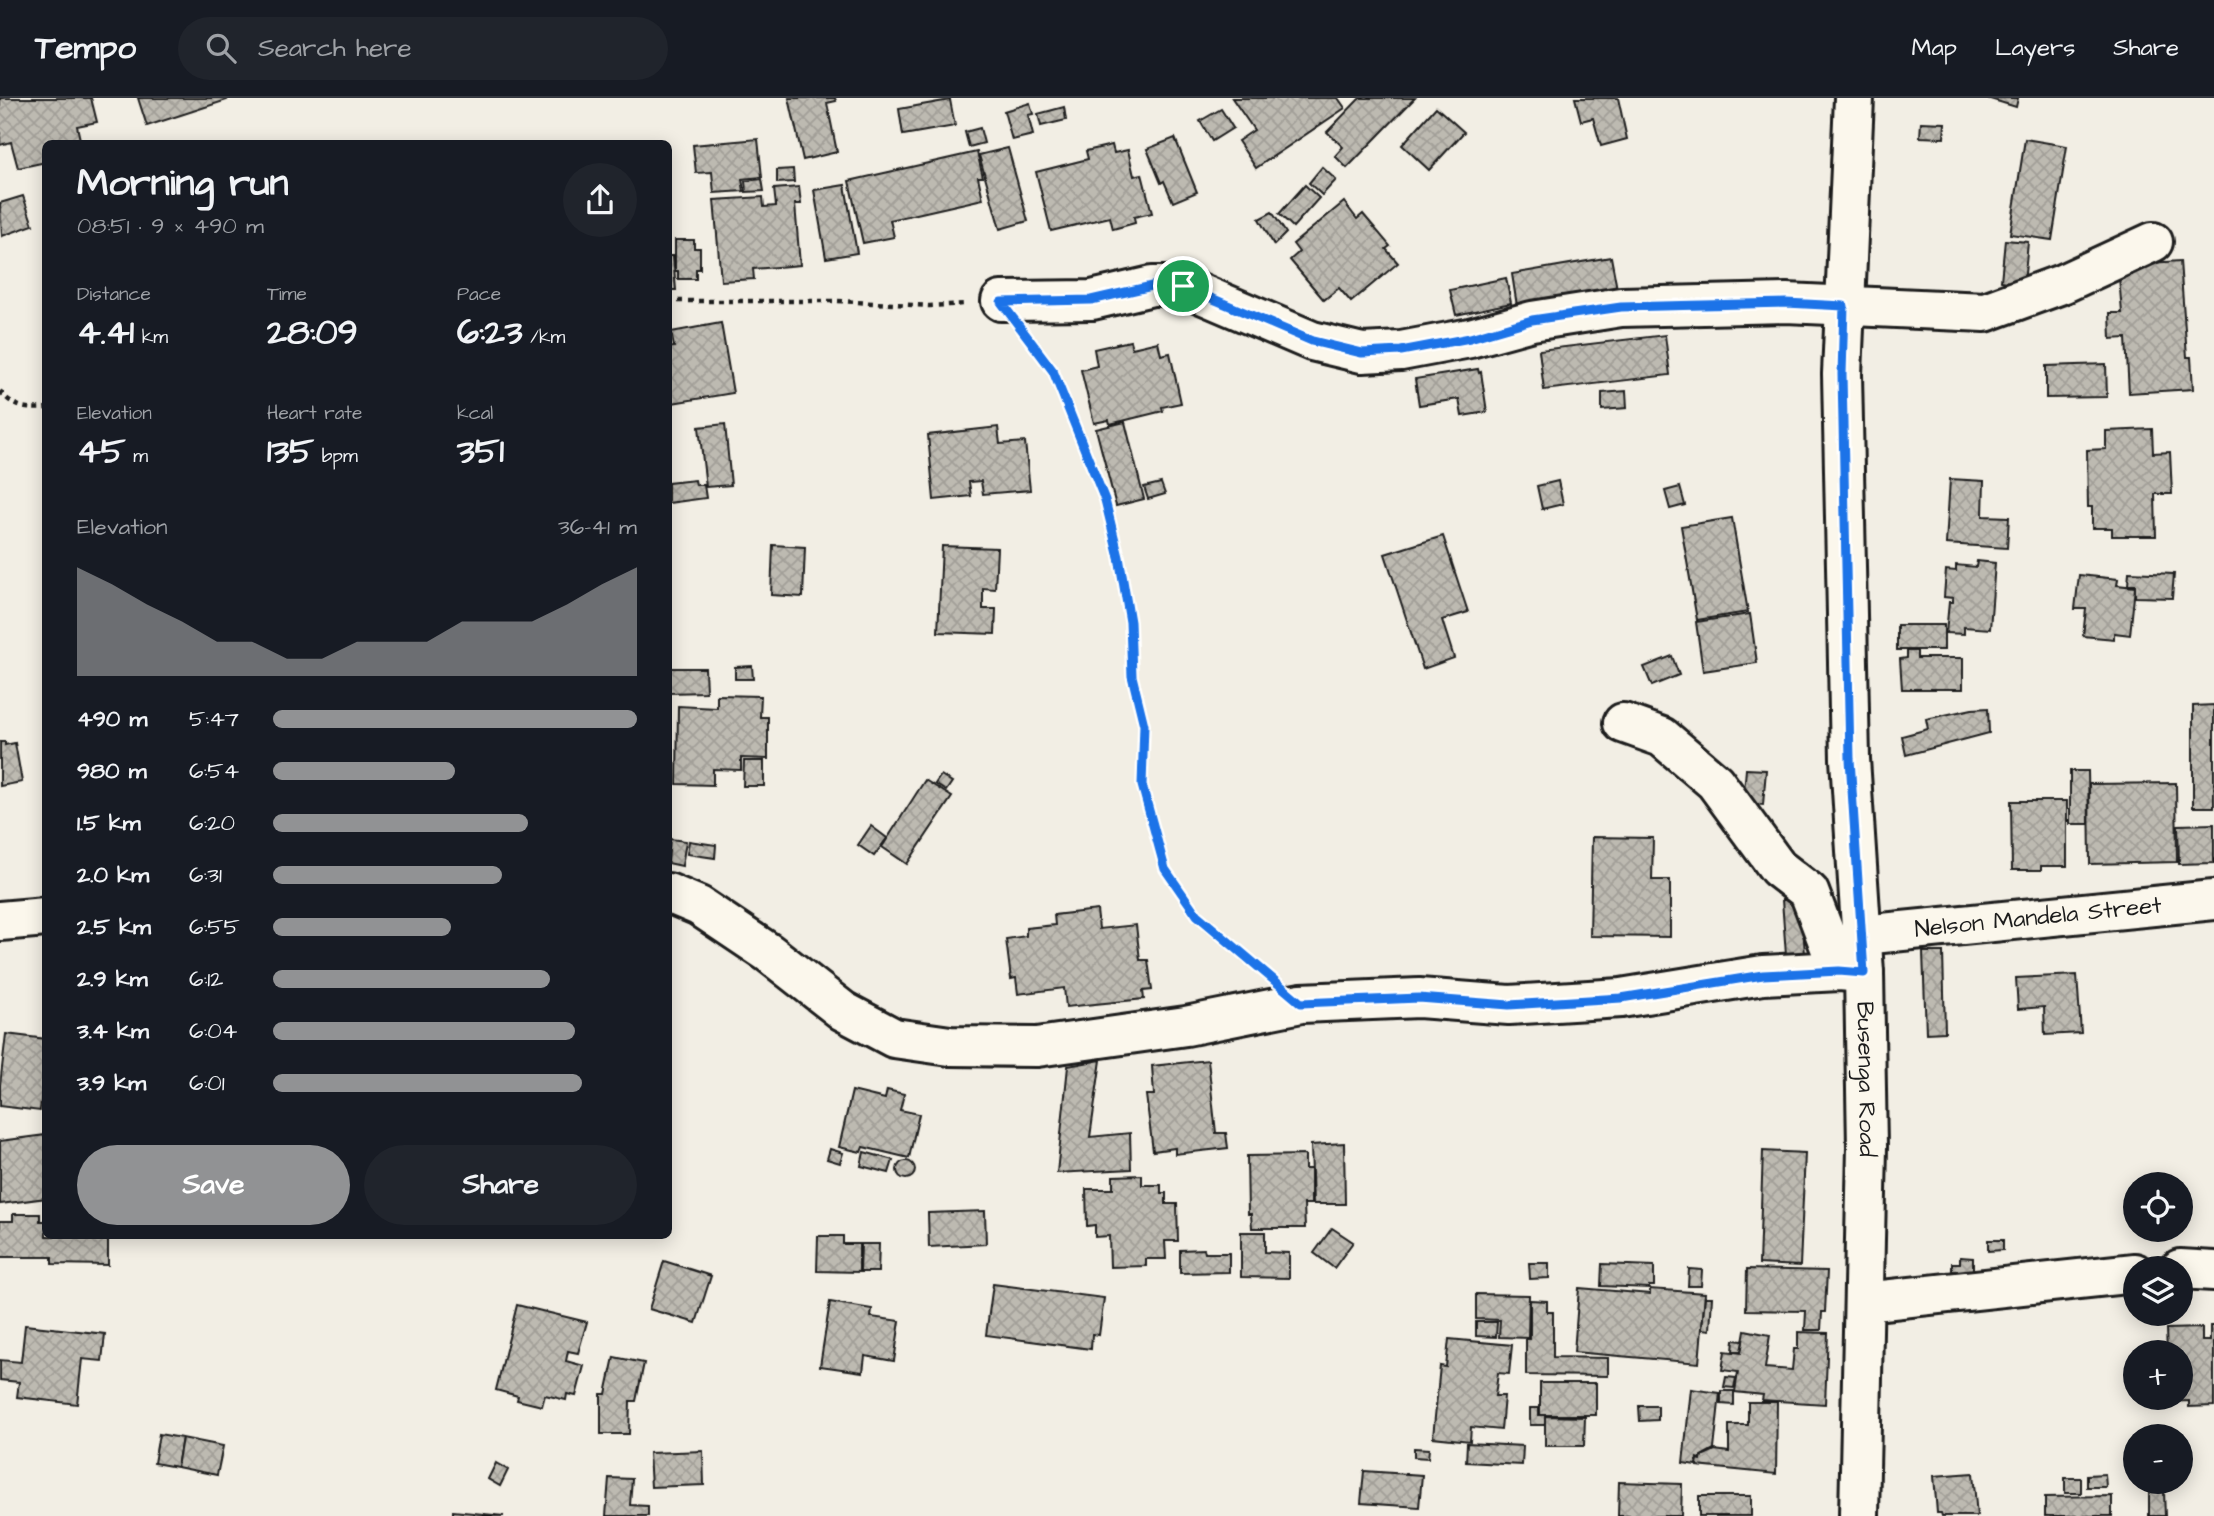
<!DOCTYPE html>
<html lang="en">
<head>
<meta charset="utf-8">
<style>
	:root { --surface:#171b24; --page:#20242c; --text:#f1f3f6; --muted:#9ea1a6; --line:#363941; --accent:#919294 }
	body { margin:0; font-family:"Architects Daughter",sans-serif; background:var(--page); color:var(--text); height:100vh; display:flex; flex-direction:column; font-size:26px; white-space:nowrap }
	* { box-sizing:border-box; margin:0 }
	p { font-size:23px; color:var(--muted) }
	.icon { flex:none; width:38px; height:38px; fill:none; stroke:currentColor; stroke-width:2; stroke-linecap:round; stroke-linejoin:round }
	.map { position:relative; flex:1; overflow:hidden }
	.panel { position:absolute; left:42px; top:42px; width:630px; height:1099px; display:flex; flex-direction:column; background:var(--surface); border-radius:10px; box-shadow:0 4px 18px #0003 }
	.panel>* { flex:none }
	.controls { position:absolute; left:2123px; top:1074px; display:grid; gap:14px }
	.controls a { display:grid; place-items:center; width:70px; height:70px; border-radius:50%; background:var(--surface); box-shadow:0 4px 18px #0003; font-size:35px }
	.pin { position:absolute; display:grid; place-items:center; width:60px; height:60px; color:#fff; margin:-30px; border:4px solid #fff; border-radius:50%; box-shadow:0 2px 7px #0007 }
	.round { display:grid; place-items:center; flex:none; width:74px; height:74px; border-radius:37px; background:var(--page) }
	.headline { display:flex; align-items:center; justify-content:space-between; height:119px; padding:0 35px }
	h1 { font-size:38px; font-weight:700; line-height:52px }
	.figures { display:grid; grid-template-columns:repeat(3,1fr); gap:10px; height:119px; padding:7px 35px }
	.figures div { display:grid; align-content:center }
	.figures b { font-size:35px; font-weight:700 }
	.figures small { font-size:19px; font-weight:400 }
	.figures p { font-size:19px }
	.chart { height:196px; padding:14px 35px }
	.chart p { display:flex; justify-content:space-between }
	.chart svg { width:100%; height:126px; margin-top:7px; fill:var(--accent); opacity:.7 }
	.action { display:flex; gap:14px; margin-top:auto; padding:14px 35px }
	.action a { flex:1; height:80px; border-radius:42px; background:var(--accent); color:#fff; font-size:28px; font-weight:700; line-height:80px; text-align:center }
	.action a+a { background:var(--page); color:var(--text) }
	ul { padding:0 35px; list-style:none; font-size:23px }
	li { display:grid; grid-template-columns:112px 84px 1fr; align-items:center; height:52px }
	li i { height:18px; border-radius:9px; background:var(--accent) }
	header { display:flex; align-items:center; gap:42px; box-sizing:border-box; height:98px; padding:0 35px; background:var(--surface); border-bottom:2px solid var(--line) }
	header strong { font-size:33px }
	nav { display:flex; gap:38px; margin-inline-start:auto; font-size:24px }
	.search { width:490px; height:63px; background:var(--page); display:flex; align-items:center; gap:18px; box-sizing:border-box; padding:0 24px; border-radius:38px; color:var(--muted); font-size:26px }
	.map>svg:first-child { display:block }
	.building { fill:url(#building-cross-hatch); stroke:#1c1c1c; stroke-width:2 }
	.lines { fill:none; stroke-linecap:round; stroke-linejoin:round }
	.minor-casing { stroke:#1c1c1c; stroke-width:44 }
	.tertiary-casing { stroke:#1c1c1c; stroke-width:44 }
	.path { stroke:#1c1c1c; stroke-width:4.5; stroke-dasharray:5 5; stroke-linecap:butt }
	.minor { stroke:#fbf7ec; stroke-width:38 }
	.tertiary { stroke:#fbf7ec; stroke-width:38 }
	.route-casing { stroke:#fff; stroke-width:14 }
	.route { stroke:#1a73e8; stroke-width:9 }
	.labels { text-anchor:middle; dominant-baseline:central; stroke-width:5; stroke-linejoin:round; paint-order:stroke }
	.street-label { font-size:24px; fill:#1c1c1c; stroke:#fbf7ec }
</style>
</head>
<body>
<header>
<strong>Tempo</strong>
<div class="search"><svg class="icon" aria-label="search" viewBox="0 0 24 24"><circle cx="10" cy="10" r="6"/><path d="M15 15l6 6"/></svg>Search here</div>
<nav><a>Map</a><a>Layers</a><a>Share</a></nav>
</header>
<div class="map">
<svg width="2214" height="1418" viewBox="0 0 2214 1418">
	<defs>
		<pattern id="building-cross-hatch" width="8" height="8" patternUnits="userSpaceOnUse" patternTransform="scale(1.75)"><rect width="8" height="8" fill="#bdbab1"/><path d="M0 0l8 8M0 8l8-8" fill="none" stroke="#a29f98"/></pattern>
	</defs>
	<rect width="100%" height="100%" fill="#f2eee4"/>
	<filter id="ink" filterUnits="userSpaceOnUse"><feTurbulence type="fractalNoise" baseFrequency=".0143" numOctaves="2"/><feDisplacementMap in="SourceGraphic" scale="14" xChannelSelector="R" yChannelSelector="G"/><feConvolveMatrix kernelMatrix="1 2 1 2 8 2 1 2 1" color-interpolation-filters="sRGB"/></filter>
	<g filter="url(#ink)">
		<g class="building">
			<polygon points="0,0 91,0 97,24 77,28 81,46 46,46 46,64 18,70 11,44 0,47"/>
			<polygon points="138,0 226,0 227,2 147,28"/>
			<polygon points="789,0 835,0 836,3 827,5 837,54 803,62"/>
			<polygon points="1232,0 1338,0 1345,10 1256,70 1238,43 1254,32"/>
			<polygon points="1360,0 1415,0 1347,70 1335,58 1343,49 1327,34"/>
			<polygon points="1575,0 1618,0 1627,41 1601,48 1593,20 1581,23"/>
			<polygon points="1987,0 2018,0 2016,9"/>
			<polygon points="950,2 955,28 903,37 899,11"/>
			<polygon points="1030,5 1033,16 1028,17 1033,37 1012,42 1004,13"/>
			<polygon points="1064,9 1066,22 1041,28 1038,16"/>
			<polygon points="1436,9 1464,34 1429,72 1402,47"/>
			<polygon points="1221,11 1233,30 1212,43 1200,23"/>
			<polygon points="1921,24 1945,25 1944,40 1920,39"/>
			<polygon points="980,30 984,45 969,49 965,34"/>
			<polygon points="1175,40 1197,94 1173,104 1164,83 1161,85 1147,51"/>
			<polygon points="758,41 762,79 742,81 744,93 714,95 712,74 696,75 693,47"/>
			<polygon points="2025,41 2067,48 2052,142 2010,136"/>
			<polygon points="1112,47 1114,55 1128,52 1134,78 1142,76 1152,115 1134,119 1135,125 1113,131 1110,119 1051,133 1036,74 1088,61 1086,53"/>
			<polygon points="1008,50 1028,123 1000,131 979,57"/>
			<polygon points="977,54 983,79 978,79 983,101 890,122 894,139 863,145 849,83"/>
			<polygon points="1322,69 1336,82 1322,97 1309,85"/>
			<polygon points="793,71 794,84 777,85 777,72"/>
			<polygon points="762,81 764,93 746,94 745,83"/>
			<polygon points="845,87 857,155 826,160 814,92"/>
			<polygon points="1305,87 1319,100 1293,129 1279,116"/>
			<polygon points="799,89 801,106 795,106 800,167 753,171 754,181 721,183 714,102 763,99 764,109 776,108 774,91"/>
			<polygon points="23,98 33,127 2,138 0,105"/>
			<polygon points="1344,104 1357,121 1363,116 1390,148 1386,151 1398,165 1351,204 1339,190 1324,202 1290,162 1299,154 1293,146"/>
			<polygon points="1272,114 1286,135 1274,147 1259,121"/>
			<polygon points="675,142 694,142 694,150 700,150 700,171 696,171 696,181 678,181 678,173 675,173"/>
			<polygon points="2005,142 2028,144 2024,186 2001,183"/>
			<polygon points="668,158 673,158 676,192 668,192"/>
			<polygon points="1611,159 1617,191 1517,208 1512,176"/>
			<polygon points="2180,163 2187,259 2191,259 2193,291 2129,295 2126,240 2111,241 2110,215 2122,215 2118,167"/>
			<polygon points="1506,180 1511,205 1456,217 1450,192"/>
			<polygon points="721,225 733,295 672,305 673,309 668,310 668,250 674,249 671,234"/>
			<polygon points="1665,237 1670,277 1544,292 1539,252"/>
			<polygon points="1130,243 1132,250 1158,244 1161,257 1170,255 1181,305 1162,309 1163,313 1110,326 1109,322 1094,325 1081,272 1097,268 1094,251"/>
			<polygon points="2106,266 2107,299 2046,300 2046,268"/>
			<polygon points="1478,271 1479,275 1481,274 1487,314 1462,318 1459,301 1419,307 1415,281"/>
			<polygon points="1626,293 1627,310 1602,312 1602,295"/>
			<polygon points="1125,324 1144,401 1116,408 1096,331"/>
			<polygon points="725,326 731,387 706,389 699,329"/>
			<polygon points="998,329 1000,346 1025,344 1030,392 983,396 981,383 969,384 971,398 934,402 928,337"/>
			<polygon points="2152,331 2153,355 2170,354 2172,396 2155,396 2156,438 2112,438 2112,430 2092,430 2092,409 2088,409 2087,352 2106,351 2106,333"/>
			<polygon points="1950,381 1984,383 1983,418 2009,419 2007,450 1946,446"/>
			<polygon points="695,382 696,387 704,387 706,400 668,405 668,385"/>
			<polygon points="1558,383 1563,406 1542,411 1537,388"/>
			<polygon points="1161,385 1165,396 1148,401 1144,389"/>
			<polygon points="1680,389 1685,407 1670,411 1665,393"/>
			<polygon points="1732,420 1748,514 1697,522 1681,428"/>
			<polygon points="1443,438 1468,514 1442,522 1454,560 1423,571 1385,456"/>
			<polygon points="773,447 805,449 803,499 771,497"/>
			<polygon points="942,448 997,450 995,491 983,490 983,511 996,511 995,536 938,534"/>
			<polygon points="1977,463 1995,465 1990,531 1964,529 1964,536 1946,535 1949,504 1953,504 1953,500 1944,499 1946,472 1956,473 1956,467 1976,469"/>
			<polygon points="2129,474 2174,476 2172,500 2135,499 2135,487 2128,487"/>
			<polygon points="2079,477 2118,481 2117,487 2135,489 2130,537 2114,535 2114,541 2083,538 2086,511 2075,511"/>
			<polygon points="1750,516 1757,565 1703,573 1696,524"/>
			<rect x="1897" y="527" width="47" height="25"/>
			<polygon points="1907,553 1917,553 1917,560 1963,560 1963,591 1902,591 1900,561 1907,560"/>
			<polygon points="1672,558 1679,577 1652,588 1644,569"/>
			<polygon points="752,568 753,581 735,581 735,569"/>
			<polygon points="668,570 705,570 706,594 668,595"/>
			<polygon points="717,597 761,598 760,619 768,619 768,661 741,660 741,672 713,671 713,687 677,686 678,608 717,610"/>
			<polygon points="2214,607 2214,709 2193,709 2193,608"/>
			<polygon points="1988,610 1989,635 1906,657 1902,638 1928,631 1926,621 1972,611"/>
			<polygon points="0,644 5,644 5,647 15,645 22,684 0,688"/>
			<polygon points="744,663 764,663 764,688 743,688"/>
			<polygon points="1746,671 1766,672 1763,707 1743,705"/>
			<polygon points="2070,673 2088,673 2089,726 2070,726"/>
			<polygon points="941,677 952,684 946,693 935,686"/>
			<polygon points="925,682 952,699 907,766 882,749"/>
			<polygon points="2176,685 2177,764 2090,766 2089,686"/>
			<polygon points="2011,703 2067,703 2067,768 2041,768 2041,772 2012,772"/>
			<polygon points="2214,726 2214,765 2179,766 2178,727"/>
			<polygon points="871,728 887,740 874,758 858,747"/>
			<polygon points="1592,739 1653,740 1652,782 1670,782 1670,839 1590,838"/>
			<polygon points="670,741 686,743 682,768 668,765"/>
			<polygon points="689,743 716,747 715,760 687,756"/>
			<polygon points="1782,802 1801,802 1805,856 1786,857"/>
			<polygon points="1097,812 1099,831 1136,827 1140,862 1148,862 1152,892 1143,893 1144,901 1066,909 1064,890 1018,896 1016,880 1011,881 1006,841 1026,838 1026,830 1055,827 1054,817"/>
			<polygon points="1923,854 1943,854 1945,934 1926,935"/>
			<polygon points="2077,877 2081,935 2045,937 2044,909 2018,911 2016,880"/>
			<polygon points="6,936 46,941 46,993 42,992 40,1013 0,1008 0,987"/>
			<polygon points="1101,962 1090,1039 1130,1035 1131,1071 1057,1075 1068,968"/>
			<polygon points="1208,962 1216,1035 1226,1035 1228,1050 1175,1056 1175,1050 1153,1053 1146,997 1154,997 1152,968"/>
			<polygon points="887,992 904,996 900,1012 919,1016 909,1060 863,1049 861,1054 839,1049 852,993 885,1001"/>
			<polygon points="46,1037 46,1100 0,1106 0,1043"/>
			<polygon points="1344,1045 1345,1106 1313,1106 1311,1047"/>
			<polygon points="830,1051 843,1055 840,1065 827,1061"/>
			<polygon points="1763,1053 1805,1055 1800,1168 1759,1166"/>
			<polygon points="864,1054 893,1062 889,1075 861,1068"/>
			<polygon points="1305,1057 1305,1071 1311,1071 1311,1106 1304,1106 1305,1130 1252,1130 1251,1116 1248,1116 1247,1058"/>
			<circle cx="906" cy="1072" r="9"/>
			<polygon points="1142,1077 1142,1087 1161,1087 1161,1095 1166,1095 1166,1106 1177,1106 1178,1143 1165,1143 1166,1161 1146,1161 1146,1168 1110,1169 1109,1138 1095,1139 1095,1127 1087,1128 1086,1091 1113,1091 1113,1078"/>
			<polygon points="985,1113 986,1146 929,1149 928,1115"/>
			<polygon points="13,1116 40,1116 40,1123 46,1123 46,1138 108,1138 108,1167 52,1166 52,1159 0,1159 0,1123 13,1123"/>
			<polygon points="1332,1130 1353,1144 1334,1170 1314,1155"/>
			<polygon points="1241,1134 1265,1134 1265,1154 1289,1155 1289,1180 1241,1179"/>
			<polygon points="818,1138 843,1138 843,1146 859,1146 859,1174 817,1173"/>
			<polygon points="1988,1142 2003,1142 2003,1152 1988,1153"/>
			<polygon points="861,1146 879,1146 878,1174 860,1174"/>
			<polygon points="1204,1151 1205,1155 1229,1155 1229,1174 1180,1175 1180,1152"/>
			<polygon points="1960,1159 1973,1160 1973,1173 1952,1173 1952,1165 1960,1165"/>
			<polygon points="664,1163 711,1178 696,1225 649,1211"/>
			<polygon points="1529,1165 1549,1165 1549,1180 1530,1181"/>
			<polygon points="1602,1166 1654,1168 1654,1188 1649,1188 1649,1190 1601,1188"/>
			<polygon points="1689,1171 1702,1172 1701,1188 1688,1188"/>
			<polygon points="1747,1171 1827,1173 1825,1214 1822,1214 1821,1232 1805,1232 1806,1213 1746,1212"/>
			<polygon points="993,1186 1104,1200 1099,1237 1092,1236 1091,1251 986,1237"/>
			<polygon points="1579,1190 1650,1196 1650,1191 1705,1195 1699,1265 1574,1254"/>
			<polygon points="1476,1196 1529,1197 1528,1240 1499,1239 1500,1222 1476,1221"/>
			<polygon points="1705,1199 1712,1199 1710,1232 1702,1231"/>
			<polygon points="1530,1202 1547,1203 1547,1214 1553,1214 1553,1259 1608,1260 1608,1278 1526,1277 1526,1241 1530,1241"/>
			<polygon points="830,1204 872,1211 871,1219 900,1223 894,1263 865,1258 863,1274 820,1268"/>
			<polygon points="517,1207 587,1224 578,1255 568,1253 566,1263 584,1268 576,1298 567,1296 566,1302 545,1297 542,1308 517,1302 518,1298 496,1292"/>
			<polygon points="1476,1224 1497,1224 1496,1239 1476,1238"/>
			<polygon points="25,1227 105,1236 102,1263 82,1261 77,1306 17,1299 19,1284 0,1282 0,1262 21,1264"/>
			<polygon points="2210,1228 2214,1228 2214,1308 2189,1309 2189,1303 2169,1304 2169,1300 2180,1300 2180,1255 2167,1255 2166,1231 2202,1230 2202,1243 2210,1243"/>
			<polygon points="1745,1232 1770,1237 1765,1270 1792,1272 1794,1251 1798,1251 1798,1234 1828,1235 1825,1306 1762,1302 1763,1297 1735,1294 1738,1274 1722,1272 1725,1253 1741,1255"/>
			<polygon points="1449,1241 1512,1247 1509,1276 1498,1275 1495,1298 1504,1298 1501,1332 1471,1329 1470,1343 1433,1339 1440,1268 1446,1269"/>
			<polygon points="1734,1242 1743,1243 1741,1253 1733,1253"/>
			<polygon points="614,1259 644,1265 636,1303 630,1303 629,1336 601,1336 601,1296 606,1296"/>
			<polygon points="1726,1279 1736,1280 1734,1290 1724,1289"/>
			<rect x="1540" y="1285" width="56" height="32"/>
			<polygon points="1691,1291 1720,1295 1714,1351 1701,1358 1701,1361 1697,1360 1696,1367 1683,1365"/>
			<polygon points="1721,1293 1734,1293 1734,1307 1721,1306"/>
			<polygon points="1748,1304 1777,1304 1776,1376 1697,1368 1698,1361 1701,1362 1702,1358 1715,1352 1729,1354 1729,1327 1748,1327"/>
			<polygon points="1639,1308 1658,1308 1658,1322 1640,1323"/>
			<polygon points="1530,1310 1539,1310 1539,1317 1545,1317 1545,1327 1530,1327"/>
			<polygon points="1545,1318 1585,1319 1584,1348 1545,1348"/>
			<polygon points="159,1336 182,1340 177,1369 154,1365"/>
			<polygon points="182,1340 223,1348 217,1377 177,1369"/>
			<polygon points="1467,1345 1523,1348 1522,1367 1466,1364"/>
			<polygon points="1414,1350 1429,1351 1428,1360 1414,1359"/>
			<polygon points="703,1353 704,1387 651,1389 649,1355"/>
			<polygon points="496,1365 508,1372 500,1388 488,1381"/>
			<polygon points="1364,1373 1422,1377 1419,1409 1361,1405"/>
			<polygon points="1973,1375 1977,1418 1942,1418 1941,1415 1937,1415 1934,1378"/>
			<polygon points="2105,1376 2106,1389 2087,1389 2087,1377"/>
			<polygon points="609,1380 632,1381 630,1407 648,1408 648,1418 606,1418"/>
			<rect x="2065" y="1380" width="16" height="15"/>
			<polygon points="1619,1384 1682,1386 1681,1418 1618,1418"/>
			<polygon points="2149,1394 2164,1394 2165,1418 2149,1418"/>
			<rect x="1699" y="1398" width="52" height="20"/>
			<polygon points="2112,1398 2112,1418 2045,1418 2045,1399"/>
			<polygon points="453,1413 504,1418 453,1418"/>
		</g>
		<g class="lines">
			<defs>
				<g id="minor">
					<polyline points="1001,203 1092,202 1152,188 1183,188 1312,243 1362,255 1401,253 1470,240 1532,223 1621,209 1786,205 1985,214 2062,186 2153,144"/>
					<polyline points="1623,625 1662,639 1715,684 1778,770 1809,794 1839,873"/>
					<polyline points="668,795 699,808 769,855 843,913 894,940 950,948 1037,949 1186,928 1301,905 1419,900 1509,907 1621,900 1763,877 1839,873 1864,875"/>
					<polyline points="0,823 46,819"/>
					<path id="s1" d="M1862 837 2214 802"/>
					<polyline points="2180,1171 2214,1173"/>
					<polyline points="1864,1204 2135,1175"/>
				</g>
				<g id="tertiary">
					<path id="s2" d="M1854 0 1842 276 1850 661 1864 875 1867 1049 1859 1418"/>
				</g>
			</defs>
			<use href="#minor" class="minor-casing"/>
			<use href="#tertiary" class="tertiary-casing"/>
			<g class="path">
				<polyline points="668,203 837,203 930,208 965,206"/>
				<polyline points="1030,243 1053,273 1105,402 1119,459 1130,524 1132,578 1144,627 1142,687 1165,771 1197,817 1263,873"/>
				<path d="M0 293C13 309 25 312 46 310"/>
			</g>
			<use href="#minor" class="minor"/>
			<use href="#tertiary" class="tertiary"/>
		</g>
	</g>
	<g class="lines" filter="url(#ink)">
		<defs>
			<polygon id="route" points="1152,188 1183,188 1312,243 1362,255 1401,253 1470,240 1532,222 1621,209 1786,205 1844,208 1842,276 1850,661 1864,875 1839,873 1763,877 1621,900 1509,907 1419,900 1301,905 1197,817 1165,771 1142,687 1144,627 1132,578 1130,524 1119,459 1105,402 1053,273 1001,204 1091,202"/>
		</defs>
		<use href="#route" class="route-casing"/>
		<use href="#route" class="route"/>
	</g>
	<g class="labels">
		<g class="street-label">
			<text stroke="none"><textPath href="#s1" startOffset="177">Nelson Mandela Street</textPath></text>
			<text stroke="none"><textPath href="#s2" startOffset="982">Busenga Road</textPath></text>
		</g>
	</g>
</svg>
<div class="controls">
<a><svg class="icon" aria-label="locate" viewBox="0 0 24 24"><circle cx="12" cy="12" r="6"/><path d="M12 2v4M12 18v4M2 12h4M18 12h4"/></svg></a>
<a><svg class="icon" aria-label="layers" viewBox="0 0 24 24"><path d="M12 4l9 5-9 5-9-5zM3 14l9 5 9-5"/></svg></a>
<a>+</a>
<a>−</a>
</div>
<div class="pin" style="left:1183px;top:188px;background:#1e9e55"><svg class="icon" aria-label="arrive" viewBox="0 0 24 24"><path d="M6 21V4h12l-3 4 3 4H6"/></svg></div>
<section class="panel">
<div class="headline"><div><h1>Morning run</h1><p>08:51 · 9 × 490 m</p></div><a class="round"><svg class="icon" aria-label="share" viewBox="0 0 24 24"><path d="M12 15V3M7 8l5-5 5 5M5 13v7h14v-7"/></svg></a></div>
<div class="figures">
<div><p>Distance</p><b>4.41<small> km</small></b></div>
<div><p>Time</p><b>28:09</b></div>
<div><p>Pace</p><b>6:23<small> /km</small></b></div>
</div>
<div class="figures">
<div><p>Elevation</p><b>45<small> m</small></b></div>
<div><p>Heart rate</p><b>135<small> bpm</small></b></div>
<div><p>kcal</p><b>351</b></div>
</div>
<div class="chart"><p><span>Elevation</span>36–41 m</p>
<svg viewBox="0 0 160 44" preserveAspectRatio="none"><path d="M0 44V6L10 12L20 19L30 25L40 32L50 32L60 38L70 38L80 32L90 32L100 32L110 25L120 25L130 25L140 19L150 12L160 6V44z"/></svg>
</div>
<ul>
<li><b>490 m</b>5:47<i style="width:100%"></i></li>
<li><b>980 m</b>6:54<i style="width:50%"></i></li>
<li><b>1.5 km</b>6:20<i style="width:70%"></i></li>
<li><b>2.0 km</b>6:31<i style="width:63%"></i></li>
<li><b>2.5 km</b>6:55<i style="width:49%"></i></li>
<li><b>2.9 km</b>6:12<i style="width:76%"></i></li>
<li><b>3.4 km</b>6:04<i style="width:83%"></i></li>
<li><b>3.9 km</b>6:01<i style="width:85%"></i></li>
</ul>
<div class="action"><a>Save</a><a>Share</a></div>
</section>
</div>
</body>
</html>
